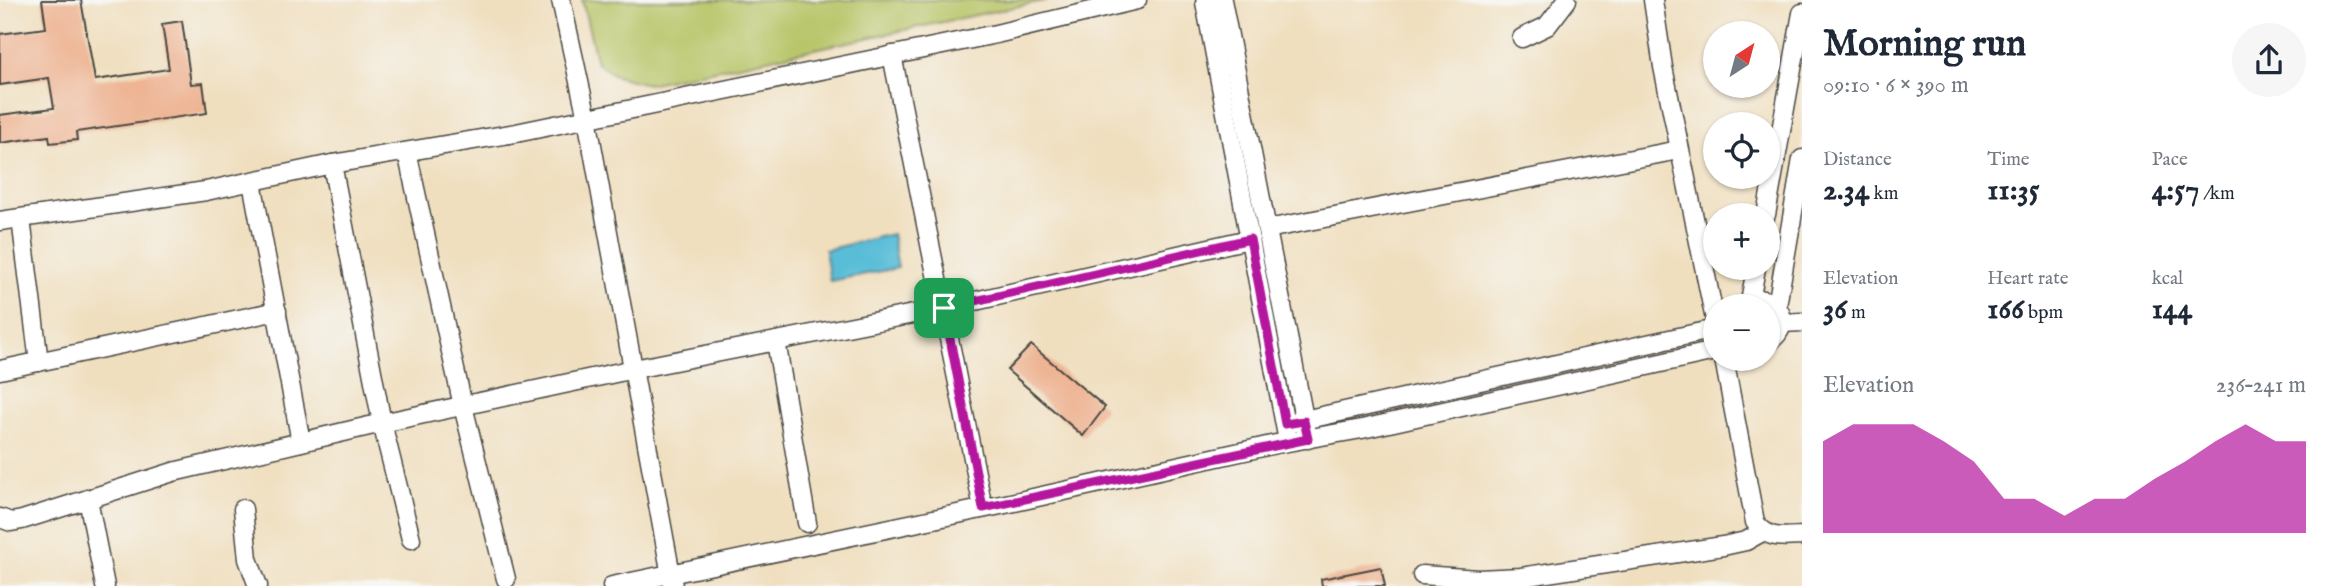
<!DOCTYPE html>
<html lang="en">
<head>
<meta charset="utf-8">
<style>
	:root { --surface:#fff; --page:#f6f6f7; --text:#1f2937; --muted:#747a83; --accent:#b5179e }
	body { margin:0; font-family:"IM FELL English",serif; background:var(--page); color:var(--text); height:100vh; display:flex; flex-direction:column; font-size:26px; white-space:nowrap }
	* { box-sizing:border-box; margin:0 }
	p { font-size:23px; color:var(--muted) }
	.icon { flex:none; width:38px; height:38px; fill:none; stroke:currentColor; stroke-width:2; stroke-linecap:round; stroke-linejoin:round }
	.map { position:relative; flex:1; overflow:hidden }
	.sheet { display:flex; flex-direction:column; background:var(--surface); width:525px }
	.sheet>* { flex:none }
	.needle { width:46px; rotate:36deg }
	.fabs { position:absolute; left:1703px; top:21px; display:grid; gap:14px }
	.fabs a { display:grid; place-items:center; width:77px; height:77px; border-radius:50%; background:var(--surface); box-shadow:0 2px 5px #0004; font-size:35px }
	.pin { position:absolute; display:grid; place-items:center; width:60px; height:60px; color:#fff; margin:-30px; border-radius:14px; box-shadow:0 4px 10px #0006 }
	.round { display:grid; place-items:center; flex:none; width:74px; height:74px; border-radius:37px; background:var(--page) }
	.head { display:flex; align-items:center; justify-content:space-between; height:119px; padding:0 21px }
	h1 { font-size:38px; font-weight:700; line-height:52px }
	.stats { display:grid; grid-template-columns:repeat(3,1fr); gap:10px; height:119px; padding:7px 21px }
	.stats div { display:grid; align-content:center }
	.stats b { font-size:30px; font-weight:700 }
	.stats small { font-size:19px; font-weight:400 }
	.stats p { font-size:19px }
	.chart { height:196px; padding:14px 21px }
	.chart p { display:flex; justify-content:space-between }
	.chart svg { width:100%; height:126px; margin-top:7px; fill:var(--accent); opacity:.7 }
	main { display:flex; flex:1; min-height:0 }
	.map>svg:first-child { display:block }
	.green { fill:#b8c567; stroke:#727849; stroke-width:2 }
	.water { fill:#5abdd8; stroke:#427482; stroke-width:2 }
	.building { fill:#eeb493 }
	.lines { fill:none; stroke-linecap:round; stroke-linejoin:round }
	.minor-casing { stroke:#494641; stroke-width:21 }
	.minor { stroke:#fff; stroke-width:18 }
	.route-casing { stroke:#fff; stroke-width:14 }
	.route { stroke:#b5179e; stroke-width:9 }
</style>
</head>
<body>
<main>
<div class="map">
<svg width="1802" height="586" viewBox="0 0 1802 586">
	<rect width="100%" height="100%" fill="#f6f6f2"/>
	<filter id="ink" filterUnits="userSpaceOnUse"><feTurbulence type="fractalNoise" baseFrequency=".0143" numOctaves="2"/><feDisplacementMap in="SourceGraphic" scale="14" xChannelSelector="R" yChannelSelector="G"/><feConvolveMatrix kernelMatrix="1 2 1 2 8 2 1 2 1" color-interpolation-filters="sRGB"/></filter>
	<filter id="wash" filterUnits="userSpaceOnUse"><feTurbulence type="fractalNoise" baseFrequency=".00686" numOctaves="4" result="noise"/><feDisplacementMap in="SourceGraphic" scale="28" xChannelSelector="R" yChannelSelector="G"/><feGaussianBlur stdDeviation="1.57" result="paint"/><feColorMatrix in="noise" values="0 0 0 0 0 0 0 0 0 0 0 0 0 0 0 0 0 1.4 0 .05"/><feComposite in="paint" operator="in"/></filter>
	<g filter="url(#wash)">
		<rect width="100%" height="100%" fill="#f0dfbf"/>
		<polygon class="green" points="582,0 1048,0 648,84 616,76 597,63"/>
		<polygon class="water" points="892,234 898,268 830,281 825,250"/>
		<g id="blocks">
			<g class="building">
				<polygon points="42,0 81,0 95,80 169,69 162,24 182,21 191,84 203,83 207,113 76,132 77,140 50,143 49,136 0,143 0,115 54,108 49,78 0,85 0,34 46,28"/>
				<polygon points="1031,345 1105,407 1083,436 1007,370"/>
				<polygon points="1381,567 1385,586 1322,586 1321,579"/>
			</g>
		</g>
	</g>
	<g filter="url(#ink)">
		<use href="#blocks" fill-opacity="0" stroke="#494641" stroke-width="2"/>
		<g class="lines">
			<defs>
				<g id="minor">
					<polyline points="561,0 587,118 673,586"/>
					<polyline points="1222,0 1308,439"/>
					<polyline points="1653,0 1663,67 1715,320"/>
					<polyline points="1205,2 1288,441"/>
					<polyline points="1522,38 1547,26 1567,0"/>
					<polyline points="892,55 983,508"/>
					<polyline points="407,152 463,406 506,579"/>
					<polyline points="332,164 382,423 411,539"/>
					<polyline points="252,182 301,442"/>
					<polyline points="1766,215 1802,13"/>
					<polyline points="21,219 39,362"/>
					<polyline points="0,221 206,191 332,164 516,133 996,34 1137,0"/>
					<polyline points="1267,229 1679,150"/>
					<polyline points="1750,302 1756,268"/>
					<path d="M1744 306C1772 284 1799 324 1768 342"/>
					<polyline points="1777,306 1802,159"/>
					<polyline points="1782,323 1802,322"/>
					<polyline points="776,341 807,523"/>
					<path d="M1724 359 1755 522C1768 540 1781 537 1802 536"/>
					<polyline points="0,370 277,311"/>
					<polyline points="1295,422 1715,329"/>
					<polyline points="88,499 105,586"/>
					<polyline points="243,509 248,559 258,586"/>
					<polyline points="0,518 11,522 22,520 173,472 382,423 634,369 944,308 1249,239"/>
					<polyline points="1422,575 1478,579 1521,577 1723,546 1746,541 1762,532"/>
					<polyline points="612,586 1015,502 1276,444 1362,429 1715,351"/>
				</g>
			</defs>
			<use href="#minor" class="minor-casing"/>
			<use href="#minor" class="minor"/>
		</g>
	</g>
	<g class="lines" filter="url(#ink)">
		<defs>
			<polygon id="route" points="1250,239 1285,424 1304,421 1308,439 983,508 944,308"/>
		</defs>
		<use href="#route" class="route-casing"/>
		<use href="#route" class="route"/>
	</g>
</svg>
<div class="fabs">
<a><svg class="needle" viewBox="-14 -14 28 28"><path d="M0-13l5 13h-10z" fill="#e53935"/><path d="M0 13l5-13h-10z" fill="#747a83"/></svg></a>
<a><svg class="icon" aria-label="locate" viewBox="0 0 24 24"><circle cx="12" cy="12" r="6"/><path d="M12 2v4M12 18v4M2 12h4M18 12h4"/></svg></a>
<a>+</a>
<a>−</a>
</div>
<div class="pin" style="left:944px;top:308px;background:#1e9e55"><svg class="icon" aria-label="arrive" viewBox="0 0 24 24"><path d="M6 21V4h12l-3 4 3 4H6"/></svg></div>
</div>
<section class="sheet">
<div class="head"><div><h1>Morning run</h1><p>09:10 · 6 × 390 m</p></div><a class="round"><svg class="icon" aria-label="share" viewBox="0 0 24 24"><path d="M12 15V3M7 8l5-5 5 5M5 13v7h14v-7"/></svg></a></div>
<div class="stats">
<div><p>Distance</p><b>2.34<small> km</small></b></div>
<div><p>Time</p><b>11:35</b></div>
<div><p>Pace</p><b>4:57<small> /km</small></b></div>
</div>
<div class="stats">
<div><p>Elevation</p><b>36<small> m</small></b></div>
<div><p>Heart rate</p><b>166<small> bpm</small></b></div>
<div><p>kcal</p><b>144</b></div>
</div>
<div class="chart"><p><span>Elevation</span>236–241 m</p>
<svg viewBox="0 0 160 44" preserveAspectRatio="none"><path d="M0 44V12L10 6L20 6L30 6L40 12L50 19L60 32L70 32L80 38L90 32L100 32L110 25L120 19L130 12L140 6L150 12L160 12V44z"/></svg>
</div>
</section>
</main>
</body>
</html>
